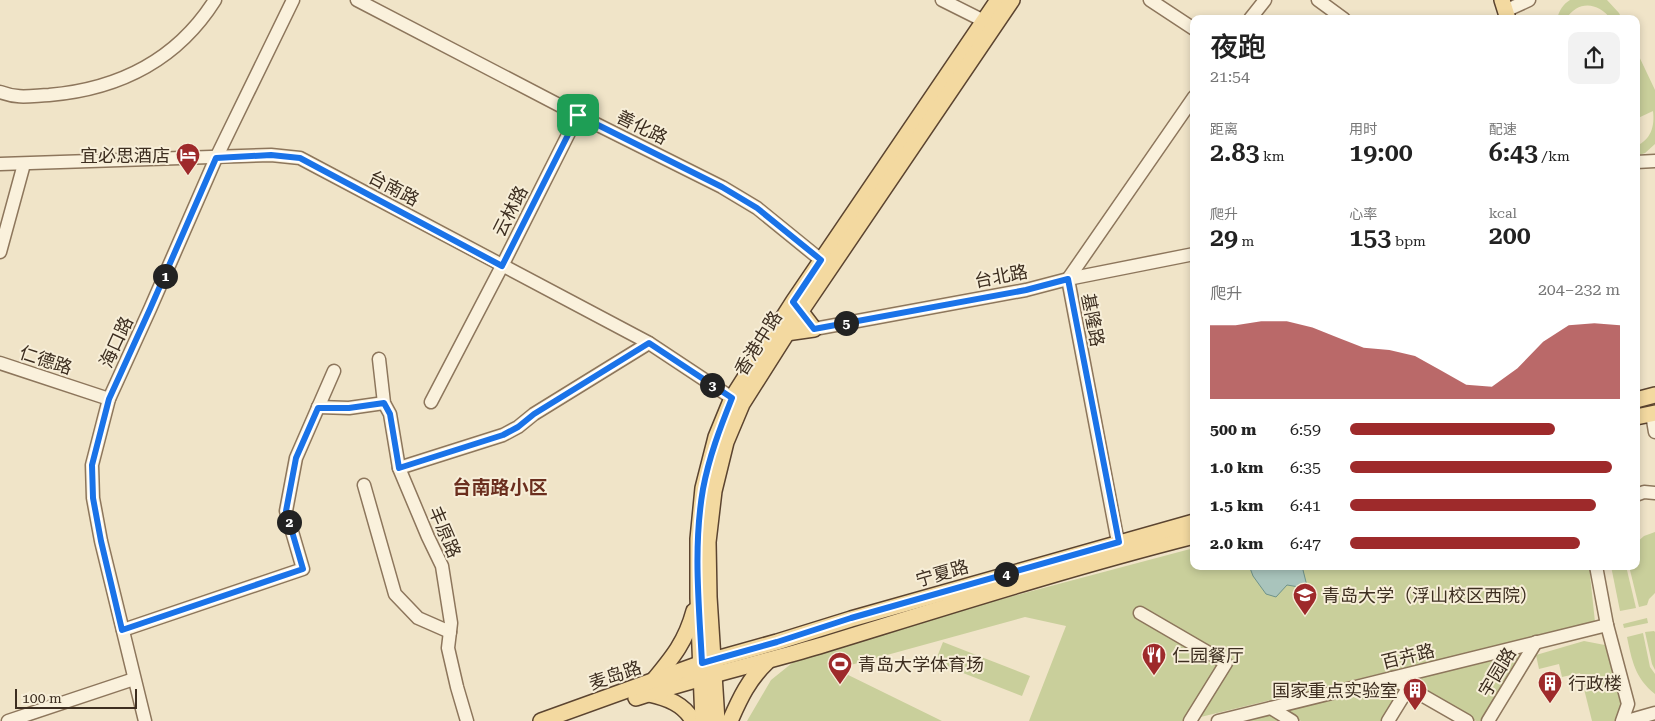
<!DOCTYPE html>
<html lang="zh">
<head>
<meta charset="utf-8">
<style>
	:root { --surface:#fff; --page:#f2f2f2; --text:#222; --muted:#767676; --accent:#9e2a2b }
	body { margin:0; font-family:"Roboto Serif","Noto Sans SC",serif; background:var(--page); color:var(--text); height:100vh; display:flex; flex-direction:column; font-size:19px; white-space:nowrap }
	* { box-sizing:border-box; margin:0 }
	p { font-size:16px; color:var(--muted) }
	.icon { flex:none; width:28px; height:28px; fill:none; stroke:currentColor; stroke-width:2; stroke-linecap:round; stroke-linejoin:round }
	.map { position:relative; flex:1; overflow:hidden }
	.panel { position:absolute; left:1190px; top:15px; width:450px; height:555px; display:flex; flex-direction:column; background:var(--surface); border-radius:10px; box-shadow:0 2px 8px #0003 }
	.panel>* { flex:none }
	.scale { position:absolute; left:15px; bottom:12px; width:122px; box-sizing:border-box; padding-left:5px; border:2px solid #3d2e20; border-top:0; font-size:14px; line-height:18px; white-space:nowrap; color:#3d2e20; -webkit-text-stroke:4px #f7eed8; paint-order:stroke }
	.pin { position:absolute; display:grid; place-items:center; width:42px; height:42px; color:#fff; margin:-21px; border-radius:10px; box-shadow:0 2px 8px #0006 }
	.km { position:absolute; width:25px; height:25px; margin:-12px; border-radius:50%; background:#222; color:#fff; font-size:14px; line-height:25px; text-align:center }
	.round { display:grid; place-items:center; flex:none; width:52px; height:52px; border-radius:10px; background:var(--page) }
	.summary { display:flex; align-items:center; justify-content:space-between; height:85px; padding:0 20px }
	h1 { font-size:28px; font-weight:600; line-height:38px }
	.stats { display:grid; grid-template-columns:repeat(3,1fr); gap:8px; height:85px; padding:5px 20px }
	.stats div { display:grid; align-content:center }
	.stats b { font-size:25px; font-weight:600 }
	.stats small { font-size:14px; font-weight:400 }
	.stats p { font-size:14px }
	.chart { height:140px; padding:10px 20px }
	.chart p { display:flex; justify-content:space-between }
	.chart svg { width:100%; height:90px; margin-top:5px; fill:var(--accent); opacity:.7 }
	ul { padding:0 20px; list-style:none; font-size:16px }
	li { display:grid; grid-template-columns:80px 60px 1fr; align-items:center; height:38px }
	li i { height:12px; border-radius:6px; background:var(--accent) }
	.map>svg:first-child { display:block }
	.green { fill:#c9cf9b }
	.water { fill:#a9c4bc; stroke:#6f938a }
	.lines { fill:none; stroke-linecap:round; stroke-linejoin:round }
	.minor-casing { stroke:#8d765c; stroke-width:15 }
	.major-casing { stroke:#5b4430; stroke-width:18 }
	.minor { stroke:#faf1dc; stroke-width:12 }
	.major { stroke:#f3d9a0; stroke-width:15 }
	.route-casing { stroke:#fff; stroke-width:10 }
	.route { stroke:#1a73e8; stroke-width:6 }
	.labels { text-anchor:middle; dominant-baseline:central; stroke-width:4; stroke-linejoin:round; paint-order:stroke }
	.street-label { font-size:18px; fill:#3d2e20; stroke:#f7eed8 }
	.poi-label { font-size:18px; fill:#3d2e20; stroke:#f7eed8; text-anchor:start }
	.neighbourhood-label { font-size:19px; font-weight:bold; fill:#6b2e1e; stroke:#f7eed8 }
</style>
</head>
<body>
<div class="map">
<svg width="1655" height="721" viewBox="0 0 1655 721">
	<rect width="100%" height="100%" fill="#f0e4c8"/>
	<g class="green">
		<path d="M1570 0H1607L1619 13 1622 19H1611C1598 2 1578 0 1566 19H1557C1559 11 1563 4 1570 0Z"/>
		<path d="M1636 50 1655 90V144L1645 153 1636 156V146C1651 140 1655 126 1653 111L1636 119Z"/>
		<polygon points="1655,532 1655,593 1649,599 1647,605 1639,607 1629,566 1636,566 1636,543 1644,536"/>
		<polygon points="1194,548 1194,566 1591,566 1590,575 1595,622 1184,721 1029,721 1066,626 1025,617 836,669 942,721 747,721 771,680 807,651"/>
		<polygon points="1611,566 1626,566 1636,608 1620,611"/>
		<polygon points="1647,618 1648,623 1624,628 1623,624"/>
		<polygon points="1654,631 1655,632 1655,670 1652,664 1645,632"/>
		<path d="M1643 633 1650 667 1655 674V694C1635 678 1632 661 1627 637Z"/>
		<polygon points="1584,641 1610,646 1626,704 1619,721 1592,721 1580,673 1562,677 1559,664 1539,669 1536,655"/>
		<polygon points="943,642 1030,676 1022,696 935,662"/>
		<polygon points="1522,653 1481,721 1476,721 1416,685 1423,677"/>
		<polygon points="1391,682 1403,690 1384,721 1301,721 1282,709"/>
		<polygon points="1271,712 1286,721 1234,721"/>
	</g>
	<polygon class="water" points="1257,566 1302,566 1307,586 1299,587 1287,585 1276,597 1266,594 1253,576 1250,568"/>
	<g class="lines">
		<defs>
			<g id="minor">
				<polyline points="357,0 578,115 722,187 757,208 821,260"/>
				<polyline points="942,0 992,25"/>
				<polyline points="1150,0 1194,29"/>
				<polyline points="1318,0 1344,19"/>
				<polyline points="1505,11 1529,0"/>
				<polyline points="1250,19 1265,0"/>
				<path d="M0 92C19 99 29 96 49 95 119 89 177 60 215 0"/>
				<polyline points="1636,162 1655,161"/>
				<polyline points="0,164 271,155 300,158 649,343 732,398"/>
				<polyline points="0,252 24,164"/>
				<polyline points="814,329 1026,290 1068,279 1194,254"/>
				<polyline points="379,359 384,403 390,414 399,468 428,537 442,566 451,623 448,648 457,687 467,721"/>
				<polyline points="0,363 109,399"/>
				<polyline points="431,402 502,266 578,115"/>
				<polyline points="318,407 349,408 384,403"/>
				<polyline points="1652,414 1655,432"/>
				<polyline points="399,468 503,435 518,427 534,414 649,343"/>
				<polyline points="364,485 395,594 418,618 450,632"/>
				<polyline points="1636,495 1644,492 1655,493"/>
				<polyline points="1120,553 1068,279 1194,97"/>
				<polyline points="1596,566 1607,625 1628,704 1622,721"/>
				<polyline points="1140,613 1226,663 1190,721"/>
				<polyline points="123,630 303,569 286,511 296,458 334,371"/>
				<polyline points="1392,678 1467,721"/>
				<polyline points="1271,708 1292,721"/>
				<polyline points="8,721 134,679"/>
				<polyline points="145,721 101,541 93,498 92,465 109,399 150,309 216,158 293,0"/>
				<polyline points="1218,721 1607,625"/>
				<polyline points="1388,721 1412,682"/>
				<polyline points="1488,721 1536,642"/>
				<polyline points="1627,721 1655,713"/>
			</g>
			<g id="major">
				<polyline points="1502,0 1508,19"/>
				<polyline points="779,334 814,329 795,304"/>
				<polyline points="1636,400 1655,395"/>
				<polyline points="1636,417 1655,413"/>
				<path d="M653 681C673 657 686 641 694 611"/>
				<path d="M649 694C667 698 684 704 693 721"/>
				<path d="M636 698C696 678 758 664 819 646 943 608 1068 568 1194 536"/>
				<polyline points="541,721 702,663 777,642 851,619 1194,522"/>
				<polyline points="703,721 698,598 698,539 703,488 716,437 732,398 793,302 998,0"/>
				<polyline points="717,721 709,597 708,542 714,491 726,442 742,404 801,311 1012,0"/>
				<path d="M730 721C740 698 749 679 767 662"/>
			</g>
		</defs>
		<use href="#minor" class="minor-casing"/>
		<use href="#major" class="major-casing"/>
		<use href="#minor" class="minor"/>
		<use href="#major" class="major"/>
	</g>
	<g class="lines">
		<defs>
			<path id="route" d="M578 115 722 187 757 208 821 260 793 302 814 329 1026 290 1068 279 1119 542 851 618 777 642 702 663C699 605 693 547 703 489 709 457 720 428 732 398L649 343 534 414 518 427 503 435 399 468 390 414 384 403 349 408H318L296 458 286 511 303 569 122 630 101 541 93 498 92 465 109 399 150 309 216 158 271 155 300 158 502 266Z"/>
		</defs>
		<use href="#route" class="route-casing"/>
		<use href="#route" class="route"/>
	</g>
	<defs>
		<symbol id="hotel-pin" viewBox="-11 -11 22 30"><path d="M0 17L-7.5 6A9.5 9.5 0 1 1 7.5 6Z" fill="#9e2a2b" stroke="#f7eed8"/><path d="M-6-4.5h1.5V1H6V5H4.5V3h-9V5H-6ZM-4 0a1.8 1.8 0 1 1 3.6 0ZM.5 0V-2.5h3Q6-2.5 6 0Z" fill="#fff"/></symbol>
		<symbol id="university-pin" viewBox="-11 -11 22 30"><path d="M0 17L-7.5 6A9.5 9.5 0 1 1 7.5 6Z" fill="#9e2a2b" stroke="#f7eed8"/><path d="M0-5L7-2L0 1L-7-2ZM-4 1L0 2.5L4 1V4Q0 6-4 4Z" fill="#fff"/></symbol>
		<symbol id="restaurant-pin" viewBox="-11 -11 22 30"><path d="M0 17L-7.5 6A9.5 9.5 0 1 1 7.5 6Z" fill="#9e2a2b" stroke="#f7eed8"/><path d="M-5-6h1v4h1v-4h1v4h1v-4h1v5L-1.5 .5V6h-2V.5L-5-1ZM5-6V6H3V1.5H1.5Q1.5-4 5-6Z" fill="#fff"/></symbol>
		<symbol id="stadium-pin" viewBox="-11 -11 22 30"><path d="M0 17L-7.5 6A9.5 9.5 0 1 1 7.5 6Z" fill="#9e2a2b" stroke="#f7eed8"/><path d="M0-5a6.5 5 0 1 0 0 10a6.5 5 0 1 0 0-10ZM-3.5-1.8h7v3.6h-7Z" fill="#fff"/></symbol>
		<symbol id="building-pin" viewBox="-11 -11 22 30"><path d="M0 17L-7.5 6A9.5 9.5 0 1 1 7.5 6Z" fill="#9e2a2b" stroke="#f7eed8"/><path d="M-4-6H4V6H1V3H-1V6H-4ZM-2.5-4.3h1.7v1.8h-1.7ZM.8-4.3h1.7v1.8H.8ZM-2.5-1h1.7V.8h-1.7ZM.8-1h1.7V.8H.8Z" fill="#fff"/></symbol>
	</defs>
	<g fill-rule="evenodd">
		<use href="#hotel-pin" x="174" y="141" width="28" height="38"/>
		<use href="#university-pin" x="1291" y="581" width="28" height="38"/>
		<use href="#restaurant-pin" x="1140" y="641" width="28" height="38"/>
		<use href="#stadium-pin" x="826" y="650" width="28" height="38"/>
		<use href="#building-pin" x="1536" y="669" width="28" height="38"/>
		<use href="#building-pin" x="1401" y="676" width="28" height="38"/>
	</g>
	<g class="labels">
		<g class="street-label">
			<text transform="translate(642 127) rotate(26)">善化路</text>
			<text transform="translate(394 188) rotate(28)">台南路</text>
			<text transform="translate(510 211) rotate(-63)">云林路</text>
			<text transform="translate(1001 276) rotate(-11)">台北路</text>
			<text transform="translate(1093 320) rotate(79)">基隆路</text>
			<text transform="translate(116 342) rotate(-65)">海口路</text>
			<text transform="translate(758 343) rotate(-58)">香港中路</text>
			<text transform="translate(46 360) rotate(18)">仁德路</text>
			<text transform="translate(445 532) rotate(67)">丰原路</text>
			<text transform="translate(942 573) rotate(-16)">宁夏路</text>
			<text transform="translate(1408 656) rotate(-14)">百卉路</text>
			<text transform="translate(1497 672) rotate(-59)">宇园路</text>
			<text transform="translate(615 675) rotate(-19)">麦岛路</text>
		</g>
		<g class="poi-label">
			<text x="170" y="155" text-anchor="end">宜必思酒店</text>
			<text x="1322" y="595">青岛大学（浮山校区西院）</text>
			<text x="1172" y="655">仁园餐厅</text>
			<text x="858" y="664">青岛大学体育场</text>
			<text x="1568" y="683">行政楼</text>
			<text x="1398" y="690" text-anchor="end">国家重点实验室</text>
		</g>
		<g class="neighbourhood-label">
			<text x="500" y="487">台南路小区</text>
		</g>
	</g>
</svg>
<div class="scale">100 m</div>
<div class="pin" style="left:578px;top:115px;background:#1e9e55"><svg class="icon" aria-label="arrive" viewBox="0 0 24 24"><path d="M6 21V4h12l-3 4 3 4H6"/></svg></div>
<b class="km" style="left:165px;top:276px">1</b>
<b class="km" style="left:289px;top:522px">2</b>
<b class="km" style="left:712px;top:385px">3</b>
<b class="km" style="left:1006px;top:574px">4</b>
<b class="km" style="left:846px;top:323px">5</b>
<section class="panel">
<div class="summary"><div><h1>夜跑</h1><p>21:54</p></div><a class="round"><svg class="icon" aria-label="share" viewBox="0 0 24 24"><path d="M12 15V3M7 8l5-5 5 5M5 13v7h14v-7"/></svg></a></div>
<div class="stats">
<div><p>距离</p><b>2.83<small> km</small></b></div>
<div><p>用时</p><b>19:00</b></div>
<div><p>配速</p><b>6:43<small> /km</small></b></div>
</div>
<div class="stats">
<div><p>爬升</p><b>29<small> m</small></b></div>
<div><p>心率</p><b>153<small> bpm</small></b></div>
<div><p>kcal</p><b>200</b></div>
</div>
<div class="chart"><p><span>爬升</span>204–232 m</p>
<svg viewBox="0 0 160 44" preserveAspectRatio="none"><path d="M0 44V8L10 8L20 6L30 6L40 9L50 14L60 19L70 20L80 23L90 30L100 37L110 38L120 29L130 16L140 8L150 7L160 8V44z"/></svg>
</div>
<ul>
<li><b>500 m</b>6:59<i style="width:76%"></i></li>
<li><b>1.0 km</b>6:35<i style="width:97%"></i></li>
<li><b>1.5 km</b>6:41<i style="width:91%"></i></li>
<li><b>2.0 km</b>6:47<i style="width:85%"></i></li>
</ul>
</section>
</div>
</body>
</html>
